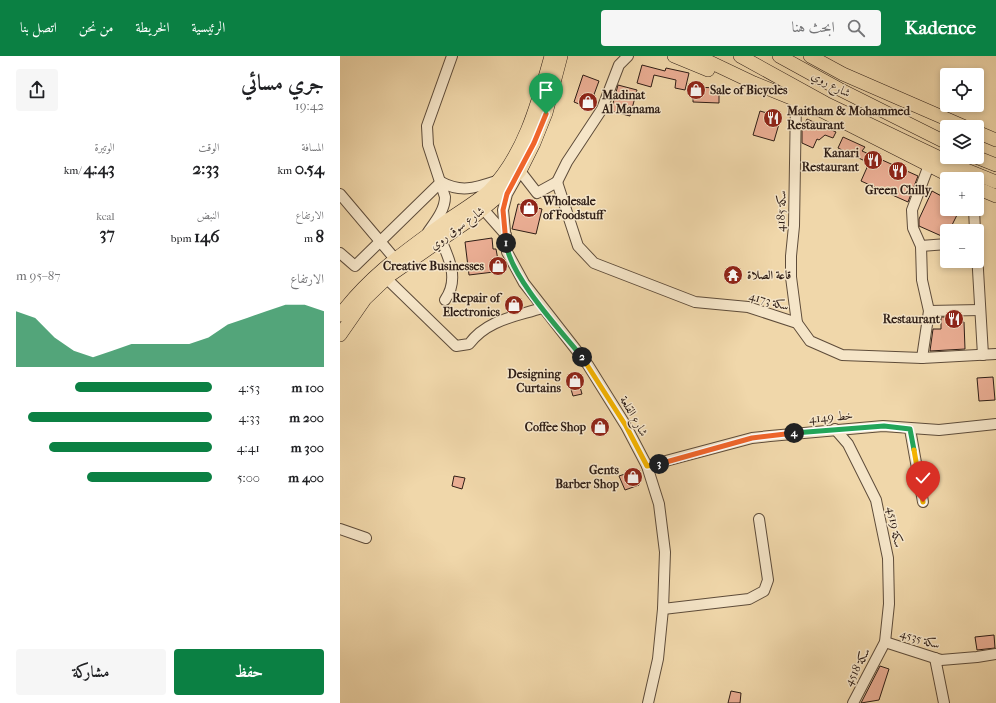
<!DOCTYPE html>
<html lang="ar">
<head>
<meta charset="utf-8">
<style>
	:root { --surface:#fff; --page:#f6f6f6; --text:#202124; --muted:#757577; --accent:#0b8043 }
	body { margin:0; font-family:"IM FELL French Canon",Amiri,serif; background:var(--page); color:var(--text); direction:rtl; height:100vh; display:flex; flex-direction:column; font-size:15px; white-space:nowrap }
	* { box-sizing:border-box; margin:0 }
	p { font-size:13px; color:var(--muted) }
	.icon { flex:none; width:22px; height:22px; fill:none; stroke:currentColor; stroke-width:2; stroke-linecap:round; stroke-linejoin:round }
	.map { position:relative; flex:1; overflow:hidden; direction:ltr }
	.drawer { display:flex; flex-direction:column; background:var(--surface); width:340px }
	.drawer>* { flex:none }
	.fabs { position:absolute; left:600px; top:12px; display:grid; gap:8px }
	.fabs a { display:grid; place-items:center; width:44px; height:44px; border-radius:4px; background:var(--surface); box-shadow:0 2px 6px #0003; font-size:20px }
	.pin { position:absolute; display:grid; place-items:center; width:34px; height:34px; color:#fff; margin:-41px -17px; border-radius:50% 50% 50% 0; rotate:-45deg; box-shadow:0 0 4px #0007 }
	.pin .icon { rotate:45deg }
	.km { position:absolute; width:20px; height:20px; margin:-10px; border-radius:50%; background:#222; color:#fff; font-size:11px; line-height:20px; text-align:center }
	.round { display:grid; place-items:center; flex:none; width:42px; height:42px; border-radius:4px; background:var(--page) }
	.headline { display:flex; align-items:center; justify-content:space-between; height:68px; padding:0 16px }
	h1 { font-size:22px; font-weight:700; line-height:30px }
	.stats { display:grid; grid-template-columns:repeat(3,1fr); gap:6px; height:68px; padding:4px 16px }
	.stats div { display:grid; align-content:center }
	.stats b { font-size:17px; font-weight:700 }
	.stats small { font-size:11px; font-weight:400 }
	.stats p { font-size:11px }
	.chart { height:112px; padding:8px 16px }
	.chart p { display:flex; justify-content:space-between }
	.chart svg { width:100%; height:72px; margin-top:4px; fill:var(--accent); opacity:.7 }
	.action { display:flex; gap:8px; margin-top:auto; padding:8px 16px }
	.action a { flex:1; height:46px; border-radius:4px; background:var(--accent); color:#fff; font-size:16px; font-weight:700; line-height:46px; text-align:center }
	.action a+a { background:var(--page); color:var(--text) }
	ul { padding:0 16px; list-style:none; font-size:13px }
	li { display:grid; grid-template-columns:64px 48px 1fr; align-items:center; height:30px }
	li i { height:10px; border-radius:5px; background:var(--accent) }
	header { display:flex; align-items:center; gap:24px; box-sizing:border-box; height:56px; padding:0 20px; background:var(--accent); color:#fff }
	header strong { font-size:19px }
	nav { display:flex; gap:22px; margin-inline-start:auto; font-size:14px }
	.search { width:280px; height:36px; background:var(--page); display:flex; align-items:center; gap:10px; box-sizing:border-box; padding:0 14px; border-radius:4px; color:var(--muted); font-size:15px }
	main { display:flex; flex:1; min-height:0 }
	.map>svg:first-child { display:block }
	.building { fill:#eaad93; stroke:#2e1d15 }
	.lines { fill:none; stroke-linecap:round; stroke-linejoin:round }
	.minor-casing { stroke:#5e4c3a; stroke-width:12 }
	.major-casing { stroke:#2e1d15; stroke-width:14 }
	.minor { stroke:#f5e5c8; stroke-width:10 }
	.major { stroke:#f0d7aa; stroke-width:13 }
	.split-1-casing { stroke:#fff; stroke-width:8 }
	.split-2-casing { stroke:#fff; stroke-width:8 }
	.split-3-casing { stroke:#fff; stroke-width:8 }
	.split-4-casing { stroke:#fff; stroke-width:8 }
	.split-5-casing { stroke:#fff; stroke-width:8 }
	.split-6-casing { stroke:#fff; stroke-width:8 }
	.split-1 { stroke:#f0652b; stroke-width:5 }
	.split-2 { stroke:#22a559; stroke-width:5 }
	.split-3 { stroke:#f5b400; stroke-width:5 }
	.split-4 { stroke:#f0652b; stroke-width:5 }
	.split-5 { stroke:#22a559; stroke-width:5 }
	.split-6 { stroke:#f5b400; stroke-width:5 }
	.labels { text-anchor:middle; dominant-baseline:central; stroke-width:3; stroke-linejoin:round; paint-order:stroke }
	.street-label { font-size:12px; fill:#2e1d15; stroke:#f5e5c8 }
	.poi-label { font-size:12px; font-weight:bold; fill:#2e1d15; stroke:#f5e5c8; text-anchor:end }
</style>
</head>
<body>
<header>
<strong>Kadence</strong>
<div class="search"><svg class="icon" aria-label="search" viewBox="0 0 24 24"><circle cx="10" cy="10" r="6"/><path d="M15 15l6 6"/></svg>ابحث هنا</div>
<nav><a>الرئيسية</a><a>الخريطة</a><a>من نحن</a><a>اتصل بنا</a></nav>
</header>
<main>
<div class="map">
<svg width="656" height="647" viewBox="0 0 656 647">
	<rect width="100%" height="100%" fill="#f0d7aa"/>
	<filter id="stains"><feTurbulence type="fractalNoise" baseFrequency=".005" numOctaves="4"/><feColorMatrix values="0 0 0 0 .2 0 0 0 0 .09 0 0 0 0 .02 0 0 0 .5 -.17"/></filter>
	<radialGradient id="worn" r=".72"><stop offset=".6" stop-color="#630" stop-opacity="0"/><stop offset="1" stop-color="#630" stop-opacity=".3"/></radialGradient>
	<g class="building">
		<polygon points="302,9 325,15 326,12 349,17 345,34 335,32 336,24 314,19 311,31 297,27"/>
		<polygon points="243,19 259,25 249,52 234,46"/>
		<polygon points="278,29 297,34 290,60 271,55"/>
		<polygon points="353,31 379,32 379,47 353,46"/>
		<polygon points="420,55 441,61 434,85 413,79"/>
		<polygon points="467,63 496,76 493,82 485,79 479,84 477,83 473,92 462,87 462,74"/>
		<polygon points="503,81 525,91 522,95 578,120 568,146 521,125 529,107 498,92"/>
		<polygon points="592,135 607,143 607,153 620,153 609,175 607,175 606,182 579,170 579,163"/>
		<polygon points="178,148 202,153 196,178 172,173"/>
		<polygon points="152,182 153,193 156,193 158,204 161,204 162,215 129,219 125,186"/>
		<polygon points="179,244 180,251 169,254 167,247"/>
		<polygon points="601,261 618,261 619,266 624,266 625,293 590,295 593,273 601,273"/>
		<polygon points="237,320 242,338 233,340 228,323"/>
		<polygon points="653,321 655,344 639,345 637,322"/>
		<polygon points="262,363 268,374 259,379 252,368"/>
		<polygon points="294,415 299,429 285,434 279,420"/>
		<polygon points="114,420 125,422 122,433 112,430"/>
		<polygon points="654,579 655,592 637,594 635,581"/>
		<polygon points="540,610 549,613 539,644 521,647"/>
		<polygon points="391,635 401,637 400,647 388,647"/>
	</g>
	<g class="lines">
		<defs>
			<g id="minor">
				<polyline points="456,44 454,170 451,200 451,221 457,267"/>
				<path d="M101 126C121 137 135 132 156 125"/>
				<polyline points="217,126 227,106 262,53 279,9 288,0"/>
				<polyline points="0,138 55,203"/>
				<polyline points="143,153 166,179"/>
				<polyline points="634,153 635,175"/>
				<path d="M88 176C95 166 105 154 105 141L88 89 87 70 112 0"/>
				<path d="M101 184C110 204 119 224 105 244"/>
				<polyline points="581,190 607,188"/>
				<polyline points="0,197 15,210 101,126"/>
				<polyline points="637,197 643,299"/>
				<path d="M47 223 116 290 129 288C147 264 174 261 202 252"/>
				<polyline points="589,255 640,254"/>
				<polyline points="582,302 656,298"/>
				<polyline points="495,373 508,388 536,444 548,502 549,548 545,586 513,647"/>
				<polyline points="570,373 583,446"/>
				<polyline points="307,410 412,382 430,380 543,370 599,374 656,368"/>
				<polyline points="0,473 26,482"/>
				<polyline points="323,553 409,543 424,535 428,524 419,463"/>
				<polyline points="545,586 601,604 637,601 656,598"/>
				<polyline points="595,602 604,647"/>
				<polyline points="308,647 318,603 323,553 325,496 319,448 307,410 286,370 248,309 184,227 167,196 163,154 167,138 180,115 197,137 217,126 238,190 254,207 355,246 408,251 457,267 470,285 502,299 582,302 589,255 582,224 581,190 573,172 572,154 589,109"/>
			</g>
			<g id="major">
				<polyline points="334,0 368,14"/>
				<polyline points="357,0 414,27 476,52 616,123"/>
				<polyline points="400,0 485,47 619,111 656,126"/>
				<polyline points="439,0 499,33 607,87"/>
				<polyline points="470,0 503,18 625,71"/>
				<polyline points="637,76 656,84"/>
				<polyline points="636,101 656,109"/>
				<polyline points="637,132 656,140"/>
				<path d="M0 259C32 217 66 195 108 164 121 155 136 146 148 136 184 100 198 47 211 0"/>
				<polyline points="0,279 25,243 49,220 131,163 155,143 180,115 194,87 206,57 221,0"/>
			</g>
		</defs>
		<use href="#minor" class="minor-casing"/>
		<use href="#major" class="major-casing"/>
		<use href="#minor" class="minor"/>
		<use href="#major" class="major"/>
	</g>
	<g class="lines">
		<defs>
			<polyline id="split-1" points="166,187 163,154 167,138 194,87 206,58"/>
			<path id="split-2" d="M166 187C170 220 220 274 242 301"/>
			<polyline id="split-3" points="242,301 286,370 307,410 319,408"/>
			<polyline id="split-4" points="319,408 412,382 454,377"/>
			<polyline id="split-5" points="454,377 544,370 570,373 574,394"/>
			<polyline id="split-6" points="574,394 583,446"/>
		</defs>
		<use href="#split-1" class="split-1-casing"/>
		<use href="#split-2" class="split-2-casing"/>
		<use href="#split-3" class="split-3-casing"/>
		<use href="#split-4" class="split-4-casing"/>
		<use href="#split-5" class="split-5-casing"/>
		<use href="#split-6" class="split-6-casing"/>
		<use href="#split-1" class="split-1"/>
		<use href="#split-2" class="split-2"/>
		<use href="#split-3" class="split-3"/>
		<use href="#split-4" class="split-4"/>
		<use href="#split-5" class="split-5"/>
		<use href="#split-6" class="split-6"/>
	</g>
	<defs>
		<symbol id="shop-disc" viewBox="-11 -11 22 22"><circle r="9.5" fill="#8f2418" stroke="#f5e5c8"/><path d="M-5-2.5h2.3a2.7 3.5 0 0 1 5.4 0H5L5.5 6h-11ZM-1.5-2.5h3a1.5 2.3 0 0 0-3 0Z" fill="#fff"/></symbol>
		<symbol id="restaurant-disc" viewBox="-11 -11 22 22"><circle r="9.5" fill="#8f2418" stroke="#f5e5c8"/><path d="M-5-6h1v4h1v-4h1v4h1v-4h1v5L-1.5 .5V6h-2V.5L-5-1ZM5-6V6H3V1.5H1.5Q1.5-4 5-6Z" fill="#fff"/></symbol>
		<symbol id="temple-disc" viewBox="-11 -11 22 22"><circle r="9.5" fill="#8f2418" stroke="#f5e5c8"/><path d="M0-6L5-2H3V0L6.5 2.5H4V6H1.5V3h-3V6H-4V2.5H-6.5L-3 0V-2H-5Z" fill="#fff"/></symbol>
	</defs>
	<g fill-rule="evenodd">
		<use href="#shop-disc" x="345" y="23" width="22" height="22"/>
		<use href="#shop-disc" x="237" y="35" width="22" height="22"/>
		<use href="#restaurant-disc" x="422" y="51" width="22" height="22"/>
		<use href="#restaurant-disc" x="522" y="93" width="22" height="22"/>
		<use href="#restaurant-disc" x="547" y="104" width="22" height="22"/>
		<use href="#shop-disc" x="178" y="141" width="22" height="22"/>
		<use href="#shop-disc" x="147" y="199" width="22" height="22"/>
		<use href="#temple-disc" x="382" y="208" width="22" height="22"/>
		<use href="#shop-disc" x="163" y="238" width="22" height="22"/>
		<use href="#restaurant-disc" x="603" y="252" width="22" height="22"/>
		<use href="#shop-disc" x="224" y="314" width="22" height="22"/>
		<use href="#shop-disc" x="249" y="360" width="22" height="22"/>
		<use href="#shop-disc" x="282" y="410" width="22" height="22"/>
	</g>
	<g class="labels">
		<g class="street-label">
			<text transform="translate(491 28) rotate(28)">شارع روي</text>
			<text transform="translate(441 155) rotate(-88)">سكة 4185</text>
			<text transform="translate(117 172) rotate(-36)">شارع سوق روي</text>
			<text transform="translate(429 245) rotate(16)">سكة 4173</text>
			<text transform="translate(294 360) rotate(60)">شارع القلعة</text>
			<text transform="translate(491 361) rotate(-5)">4149 خط</text>
			<text transform="translate(555 471) rotate(79)">سكة 4519</text>
			<text transform="translate(580 583) rotate(17)">سكة 4535</text>
			<text transform="translate(517 611) rotate(-62)">سكة 4518</text>
		</g>
		<g class="poi-label">
			<text x="370" y="34" text-anchor="start">Sale of Bicycles</text>
			<text x="262" y="39" text-anchor="start">Madinat<tspan x="262" dy="14">Al Manama</tspan></text>
			<text x="447" y="55" text-anchor="start">Maitham &amp; Mohammed<tspan x="447" dy="14">Restaurant</tspan></text>
			<text x="519" y="97">Kanari<tspan x="519" dy="14">Restaurant</tspan></text>
			<text x="558" y="134" text-anchor="middle">Green Chilly</text>
			<text x="203" y="145" text-anchor="start">Wholesale<tspan x="203" dy="14">of Foodstuff</tspan></text>
			<text x="144" y="210">Creative Businesses</text>
			<text x="407" y="219" text-anchor="start">قاعة الصلاة</text>
			<text x="160" y="242">Repair of<tspan x="160" dy="14">Electronics</tspan></text>
			<text x="600" y="263">Restaurant</text>
			<text x="221" y="318">Designing<tspan x="221" dy="14">Curtains</tspan></text>
			<text x="246" y="371">Coffee Shop</text>
			<text x="279" y="414">Gents<tspan x="279" dy="14">Barber Shop</tspan></text>
		</g>
	</g>
	<rect width="100%" height="100%" filter="url(#stains)"/>
	<rect width="100%" height="100%" fill="url(#worn)"/>
</svg>
<div class="fabs">
<a><svg class="icon" aria-label="locate" viewBox="0 0 24 24"><circle cx="12" cy="12" r="6"/><path d="M12 2v4M12 18v4M2 12h4M18 12h4"/></svg></a>
<a><svg class="icon" aria-label="layers" viewBox="0 0 24 24"><path d="M12 4l9 5-9 5-9-5zM3 14l9 5 9-5"/></svg></a>
<a>+</a>
<a>−</a>
</div>
<div class="pin" style="left:206px;top:58px;background:#1e9e55"><svg class="icon" aria-label="arrive" viewBox="0 0 24 24"><path d="M6 21V4h12l-3 4 3 4H6"/></svg></div>
<div class="pin" style="left:583px;top:446px;background:#d93025"><svg class="icon" aria-label="check" viewBox="0 0 24 24"><path d="M5 12l5 5 9-10"/></svg></div>
<b class="km" style="left:166px;top:187px">1</b>
<b class="km" style="left:242px;top:301px">2</b>
<b class="km" style="left:319px;top:408px">3</b>
<b class="km" style="left:454px;top:377px">4</b>
</div>
<section class="drawer">
<div class="headline"><div><h1>جري مسائي</h1><p>19:42</p></div><a class="round"><svg class="icon" aria-label="share" viewBox="0 0 24 24"><path d="M12 15V3M7 8l5-5 5 5M5 13v7h14v-7"/></svg></a></div>
<div class="stats">
<div><p>المسافة</p><b>0.54<small> km</small></b></div>
<div><p>الوقت</p><b>2:33</b></div>
<div><p>الوتيرة</p><b>4:43<small> /km</small></b></div>
</div>
<div class="stats">
<div><p>الارتفاع</p><b>8<small> m</small></b></div>
<div><p>النبض</p><b>146<small> bpm</small></b></div>
<div><p>kcal</p><b>37</b></div>
</div>
<div class="chart"><p><span>الارتفاع</span>87–95 m</p>
<svg viewBox="0 0 160 44" preserveAspectRatio="none"><path d="M0 44V10L10 14L20 26L30 34L40 38L50 34L60 30L70 30L80 30L90 30L100 26L110 18L120 14L130 10L140 6L150 6L160 10V44z"/></svg>
</div>
<ul>
<li><b>100 m</b>4:53<i style="width:70%"></i></li>
<li><b>200 m</b>4:33<i style="width:94%"></i></li>
<li><b>300 m</b>4:41<i style="width:83%"></i></li>
<li><b>400 m</b>5:00<i style="width:64%"></i></li>
</ul>
<div class="action"><a>حفظ</a><a>مشاركة</a></div>
</section>
</main>
</body>
</html>
